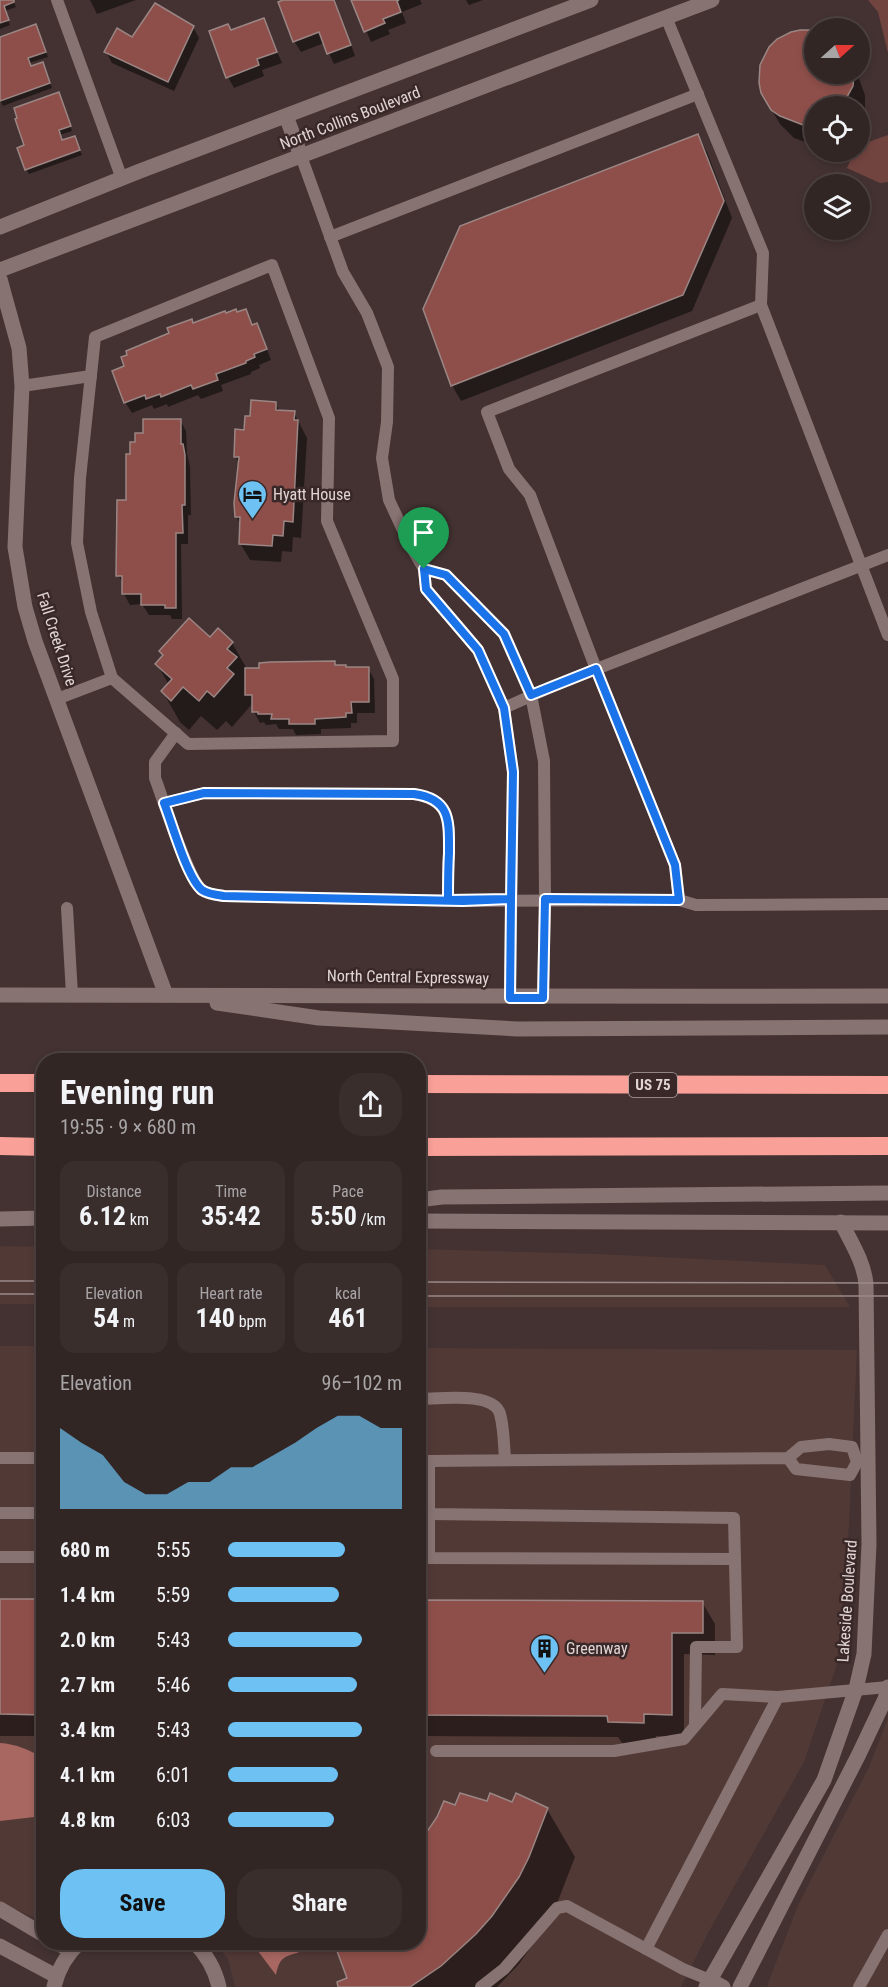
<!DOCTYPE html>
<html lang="en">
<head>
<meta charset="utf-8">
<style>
	:root { --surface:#322625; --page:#3a2e2d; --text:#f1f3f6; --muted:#a8a5a7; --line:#4d4342; --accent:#6dc2f3 }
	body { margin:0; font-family:"Roboto Condensed",sans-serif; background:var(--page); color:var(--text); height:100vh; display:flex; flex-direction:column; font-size:22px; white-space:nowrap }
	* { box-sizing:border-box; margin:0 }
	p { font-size:20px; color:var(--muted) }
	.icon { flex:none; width:33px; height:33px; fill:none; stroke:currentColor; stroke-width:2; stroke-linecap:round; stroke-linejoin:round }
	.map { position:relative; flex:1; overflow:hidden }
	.panel { position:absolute; left:36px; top:1053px; width:390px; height:897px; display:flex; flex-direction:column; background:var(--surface); border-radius:24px; box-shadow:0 3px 9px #0003,0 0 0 2px var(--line) }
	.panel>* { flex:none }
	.needle { width:39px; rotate:69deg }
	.tools { position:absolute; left:804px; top:18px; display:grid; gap:12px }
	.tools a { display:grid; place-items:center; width:66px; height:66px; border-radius:50%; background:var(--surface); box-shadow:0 3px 9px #0003,0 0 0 2px var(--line); font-size:30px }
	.pin { position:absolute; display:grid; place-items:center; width:51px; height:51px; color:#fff; margin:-62px -26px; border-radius:50% 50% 50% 0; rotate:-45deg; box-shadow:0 0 6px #0007 }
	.pin .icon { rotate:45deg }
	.round { display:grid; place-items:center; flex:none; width:63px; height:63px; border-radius:24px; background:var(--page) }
	.summary { display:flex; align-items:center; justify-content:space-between; height:102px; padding:0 24px }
	h1 { font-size:33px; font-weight:700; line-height:45px }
	.stats { display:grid; grid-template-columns:repeat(3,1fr); gap:9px; height:102px; padding:6px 24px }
	.stats div { display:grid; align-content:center; border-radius:15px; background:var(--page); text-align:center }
	.stats b { font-size:26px; font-weight:700 }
	.stats small { font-size:16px; font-weight:400 }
	.stats p { font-size:16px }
	.chart { height:168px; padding:12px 24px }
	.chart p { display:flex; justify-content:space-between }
	.chart svg { width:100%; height:108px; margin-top:6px; fill:var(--accent); opacity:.7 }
	.primary-button { display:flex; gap:12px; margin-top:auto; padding:12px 24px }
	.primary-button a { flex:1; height:69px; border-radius:24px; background:var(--accent); color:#111; font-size:24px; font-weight:700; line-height:69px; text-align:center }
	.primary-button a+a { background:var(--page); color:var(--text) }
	ul { padding:0 24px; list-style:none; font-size:20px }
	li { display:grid; grid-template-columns:96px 72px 1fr; align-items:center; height:45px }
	li i { height:15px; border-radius:8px; background:var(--accent) }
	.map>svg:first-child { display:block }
	.built { fill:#513936 }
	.green { fill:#724440 }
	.water { fill:#a86761 }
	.shadow { fill:#0007 }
	.building { fill:#8e4f4a; stroke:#9a8684; stroke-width:1.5 }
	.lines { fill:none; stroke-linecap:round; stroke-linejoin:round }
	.lane { stroke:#877371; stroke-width:12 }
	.street { stroke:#877371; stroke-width:15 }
	.secondary { stroke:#877371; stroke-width:15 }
	.highway { stroke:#f9a098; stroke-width:18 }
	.tram { stroke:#998b8a; stroke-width:1.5 }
	.route-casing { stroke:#fff; stroke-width:12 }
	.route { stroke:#1a73e8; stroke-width:8 }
	.labels { text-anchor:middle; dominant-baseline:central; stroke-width:5; stroke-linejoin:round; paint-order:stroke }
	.shield { fill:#392827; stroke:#aea1a0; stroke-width:1.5 }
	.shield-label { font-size:15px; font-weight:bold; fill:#e0d5d4 }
	.street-label { font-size:16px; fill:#e0d5d4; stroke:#392827 }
	.poi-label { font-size:16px; fill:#e0d5d4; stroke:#392827; text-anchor:start }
</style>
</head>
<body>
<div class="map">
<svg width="888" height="1987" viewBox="0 0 888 1987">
	<rect width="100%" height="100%" fill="#433231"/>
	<g class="built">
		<polygon points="0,1246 43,1247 43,1304 0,1304"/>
		<polygon points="419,1249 597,1254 825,1265 850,1307 419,1307"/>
		<polygon points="0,1346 43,1346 43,1922 0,1902"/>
		<polygon points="419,1348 857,1350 849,1525 837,1664 804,1762 707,1935 681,1987 235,1987 228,1959 215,1943 418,1942"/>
		<polygon points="888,1718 888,1987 770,1987 767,1986 798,1905 869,1767"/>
	</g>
	<g class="green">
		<polygon points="868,0 888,0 888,53 878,12"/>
		<polygon points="888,135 888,182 880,183 847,168 854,152 860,152 860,145"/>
	</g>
	<g class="water">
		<path d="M0 1743C16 1744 30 1750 43 1758V1816L0 1821Z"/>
		<path d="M252 1943H297L302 1951C287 1957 280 1954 276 1975Z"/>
	</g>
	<g class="shadow">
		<polygon points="0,0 13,0 16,7 5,11 10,25 0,29"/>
		<polygon points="90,0 136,0 97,14"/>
		<polygon points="287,0 335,0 355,56 334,64 324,43 301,52 294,41"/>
		<polygon points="353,0 420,0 422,4 402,12 406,23 388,30 390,34 371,42"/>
		<polygon points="466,0 483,0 469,5"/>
		<polygon points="263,19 282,63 262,70 264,76 234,88 228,77 231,32"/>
		<polygon points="36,26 48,57 29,63 31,68 45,69 52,88 3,106 0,100 0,39"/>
		<polygon points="193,27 199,38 174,91 112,63 106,52"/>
		<polygon points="812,31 814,32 814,74 857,74 865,95 865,108 860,121 860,106 814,106 814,145 794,138 780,124 767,102"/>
		<polygon points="61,99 72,131 60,135 63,142 75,138 82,155 29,174 26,169 26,146 19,119"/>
		<polygon points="698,136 707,152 732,218 692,311 461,401 452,385"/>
		<polygon points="246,311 253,326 256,325 262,336 271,360 259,365 260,368 251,372 251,374 221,385 223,391 201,399 198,395 168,407 167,404 154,409 152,405 132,413 125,402 126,367 193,325"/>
		<polygon points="275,403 280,412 294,413 307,438 301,538 293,537 292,552 282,551 281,562 250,560 240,543 241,525 236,516 240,465 235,456 251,418"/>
		<polygon points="180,420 186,431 187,453 190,467 191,515 188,515 188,544 181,544 182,619 172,619 170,615 149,615 142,604 130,605 124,594 124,585 118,575 128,502 132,455 136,443 145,435"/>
		<polygon points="210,639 232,643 247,669 334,663 336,667 346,669 368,668 374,679 375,713 357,713 357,723 351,723 351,728 321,729 321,734 296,735 293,729 279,729 276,724 266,725 264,722 260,723 254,712 252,704 232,727 226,721 217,730 201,716 189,730 180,722 163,692 169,685 157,664"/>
		<polygon points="418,1554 426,1567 426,1602 702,1602 715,1624 715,1655 684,1654 684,1736 656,1736 656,1744 622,1743 618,1737 418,1736"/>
		<rect x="0" y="1601" width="44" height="135"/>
		<polygon points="488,1803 513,1804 547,1809 575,1857 556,1906 546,1926 519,1964 497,1987 340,1987 349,1979 349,1948 418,1942 456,1807"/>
	</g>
	<g class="building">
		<polygon points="0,0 14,0 14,2 4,6 9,20 0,23"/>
		<polygon points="283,0 334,0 351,45 327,54 319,32 293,42 278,2"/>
		<polygon points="351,0 399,0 397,1 401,12 383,19 385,23 364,32"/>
		<polygon points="155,3 194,26 168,82 104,52 117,28 132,37"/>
		<polygon points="264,18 277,52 257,59 259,65 226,78 209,31 228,24 231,30"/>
		<polygon points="36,24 46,52 28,58 31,66 43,62 50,83 0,101 0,37"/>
		<polygon points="800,30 814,30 814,74 854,74 853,86 842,106 814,106 814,123 803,125 780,116 771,110 761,93 759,83 760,65 769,47 777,39 791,32"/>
		<polygon points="59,92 71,126 59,130 62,140 75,136 80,150 25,170 17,148 24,145 15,119 17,118 14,108"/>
		<polygon points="698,134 724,201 683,295 451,386 423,309 460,226"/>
		<polygon points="236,309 237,312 246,309 252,325 257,323 267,349 254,354 255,357 246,361 246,363 216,374 218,380 193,389 191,385 161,397 160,394 146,399 145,395 124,403 112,371 124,366 121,357 127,355 126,351 169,333 167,328 192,319 193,323 225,311 226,313"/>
		<polygon points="251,400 276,402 276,410 295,411 294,420 298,420 293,522 284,521 283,536 273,535 272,546 239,544 240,517 235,517 234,503 239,457 234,457 235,429 244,430 245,416 250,416"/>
		<polygon points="143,419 181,419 181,444 183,444 185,455 185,505 182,505 183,533 176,533 176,608 165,608 165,605 141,605 141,594 122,594 122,576 116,576 117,500 126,500 126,454 130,454 130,442 135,442 135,433 143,433"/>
		<polygon points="189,618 210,637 218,628 233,642 227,649 237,657 227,668 234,674 214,697 207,691 199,701 183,687 171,701 161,691 172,679 155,664 163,655 159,651"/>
		<polygon points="335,661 335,665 346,665 346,667 369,667 369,702 351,702 352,713 346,713 346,717 315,719 315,724 289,724 289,719 271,719 272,714 258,714 258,712 252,712 252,695 245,695 245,668 259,668 259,663 271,662"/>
		<polygon points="0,1599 44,1599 44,1715 0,1714"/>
		<polygon points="418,1600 703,1601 703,1633 672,1633 672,1715 644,1714 644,1723 608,1722 607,1716 418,1715"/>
		<polygon points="460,1793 487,1801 490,1793 512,1802 516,1793 548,1808 529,1857 519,1877 492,1916 476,1934 441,1966 410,1987 338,1987 337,1982 347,1978 337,1951 347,1947 346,1942 418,1942 418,1845 437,1817 444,1801 455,1805"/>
	</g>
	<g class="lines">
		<g class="lane">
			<polyline points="57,0 122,179"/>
			<polyline points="666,17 763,253 761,305 888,635"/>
			<polyline points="301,156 343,272 367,313 388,367 387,422 382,458 389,500 409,543 424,569 426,589 478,650 504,708 513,772 510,997"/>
			<polyline points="330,237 698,94"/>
			<polyline points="761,305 487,412 509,469 530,495 596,669 675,865 679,900 696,905 888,904"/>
			<polyline points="22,386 91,376"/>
			<polyline points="424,569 446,575 504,634 531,695 544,761 545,899 543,998"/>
			<polyline points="57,699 112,678 188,744 393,741 393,679 327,521 329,418 272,265 95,337 80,478 77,543 91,612 112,678"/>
			<polyline points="504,708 553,686 888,555"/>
			<path d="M176 733 155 762V778C163 799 188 879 202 890 208 895 217 895 224 896L463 901 679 900"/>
			<path d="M164 803 204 793 414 794C451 800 449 821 449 853 448 869 448 885 448 900"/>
			<polyline points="67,908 72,995"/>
			<path d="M418 1399C438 1399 494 1391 500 1414 504 1428 504 1446 505 1460"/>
			<polyline points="0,1458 44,1458"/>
			<polyline points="418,1461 429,1461 429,1514 734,1518 737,1647 696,1647 695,1725"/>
			<polyline points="429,1461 788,1458 801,1447 829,1444 852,1447 857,1462 850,1475 796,1469 788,1458"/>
			<polyline points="0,1513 44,1513"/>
			<polyline points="429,1514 429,1558 735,1559"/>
			<polyline points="0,1557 44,1557"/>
			<polyline points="436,1751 614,1751 684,1739 722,1694 778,1697 888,1687"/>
			<polyline points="646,1949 778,1697"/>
			<polyline points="481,1987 504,1969 557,1908 567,1906 683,1969 710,1980"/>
			<polyline points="859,1987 888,1935"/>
		</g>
		<polyline class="street" points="710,1980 723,1987"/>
		<g class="secondary">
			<polyline points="286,116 301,156"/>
			<polyline points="0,227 140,171 591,0"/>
			<polyline points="0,270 712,0"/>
			<polyline points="0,279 19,348 22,386 15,547 25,607 35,641 166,995"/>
			<path d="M0 995C296 995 592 997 888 996"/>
			<polyline points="217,1003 319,1018 517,1029 888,1027"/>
			<polyline points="418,1200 442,1197 888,1193"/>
			<polyline points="0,1219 44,1218"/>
			<polyline points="418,1221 888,1223"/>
			<polyline points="0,1909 44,1935"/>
			<polyline points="56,1942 71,1951"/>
			<path d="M194 1942C207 1955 215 1969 219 1987"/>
			<polyline points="0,1946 56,1976"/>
			<path d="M54 1987C58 1969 66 1955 80 1942"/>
			<path d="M706 1987 824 1780 856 1689 864 1654 869 1544 866 1284C864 1262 851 1242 841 1222"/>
			<polyline points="740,1987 859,1754 885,1699 888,1687"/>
		</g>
		<g class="highway">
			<polyline points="0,1083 44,1083"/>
			<polyline points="418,1084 888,1085"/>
			<polyline points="0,1146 44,1147"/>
			<polyline points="418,1147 888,1146"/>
		</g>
		<g class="tram">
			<polyline points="0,1281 44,1281"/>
			<polyline points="418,1282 888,1283"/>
			<polyline points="0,1294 44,1294"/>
			<polyline points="418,1296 888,1296"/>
		</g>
	</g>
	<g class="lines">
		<defs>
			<path id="route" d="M424 569 426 589 478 650 504 708 513 772 511 899 463 901 224 896C217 895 208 894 202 890 187 878 172 823 164 803L204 793 414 794C451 799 449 821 449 853 448 869 448 885 448 900L511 899 510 998H543L545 899 679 900 675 865 596 669 531 695 504 634 446 575 424 569"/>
		</defs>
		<use href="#route" class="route-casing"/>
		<use href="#route" class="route"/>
	</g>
	<defs>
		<symbol id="hotel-pin" viewBox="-11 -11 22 30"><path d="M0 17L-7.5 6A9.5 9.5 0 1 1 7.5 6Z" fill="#6dc2f3" stroke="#392827"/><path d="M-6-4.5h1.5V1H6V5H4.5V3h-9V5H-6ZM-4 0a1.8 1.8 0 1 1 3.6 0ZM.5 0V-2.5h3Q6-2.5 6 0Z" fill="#111"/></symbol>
		<symbol id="building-pin" viewBox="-11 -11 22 30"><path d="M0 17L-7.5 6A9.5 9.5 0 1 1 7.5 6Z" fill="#6dc2f3" stroke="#392827"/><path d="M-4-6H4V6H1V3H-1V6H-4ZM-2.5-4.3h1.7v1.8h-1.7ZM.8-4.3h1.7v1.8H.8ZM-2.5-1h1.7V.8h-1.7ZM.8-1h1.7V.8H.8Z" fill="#111"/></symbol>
	</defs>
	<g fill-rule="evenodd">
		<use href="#hotel-pin" x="236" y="478" width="33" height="45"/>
		<use href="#building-pin" x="528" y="1632" width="33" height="45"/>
	</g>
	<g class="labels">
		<rect class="shield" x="629" y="1073" width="48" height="24" rx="4.5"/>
		<g class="shield-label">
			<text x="653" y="1085">US 75</text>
		</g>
		<g class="street-label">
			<text transform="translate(350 118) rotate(-21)">North Collins Boulevard</text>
			<text transform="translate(57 639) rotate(72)">Fall Creek Drive</text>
			<text transform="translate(408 977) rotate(1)">North Central Expressway</text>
			<text transform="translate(847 1601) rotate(-86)">Lakeside Boulevard</text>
		</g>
		<g class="poi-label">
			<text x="273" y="494">Hyatt House</text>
			<text x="566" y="1648">Greenway</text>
		</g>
	</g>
</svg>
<div class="tools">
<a><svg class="needle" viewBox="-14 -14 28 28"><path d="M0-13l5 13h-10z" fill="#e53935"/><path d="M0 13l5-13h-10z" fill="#a8a5a7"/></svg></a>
<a><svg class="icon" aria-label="locate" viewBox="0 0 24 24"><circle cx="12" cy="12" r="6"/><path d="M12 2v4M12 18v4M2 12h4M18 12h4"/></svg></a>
<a><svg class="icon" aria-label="layers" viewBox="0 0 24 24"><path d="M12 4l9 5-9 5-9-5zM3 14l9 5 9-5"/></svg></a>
</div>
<div class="pin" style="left:424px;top:569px;background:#1e9e55"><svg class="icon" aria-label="arrive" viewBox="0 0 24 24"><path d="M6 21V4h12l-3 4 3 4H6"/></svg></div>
<section class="panel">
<div class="summary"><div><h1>Evening run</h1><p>19:55 · 9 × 680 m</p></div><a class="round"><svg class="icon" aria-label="share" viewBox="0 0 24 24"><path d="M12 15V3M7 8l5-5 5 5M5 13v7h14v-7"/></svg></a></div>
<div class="stats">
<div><p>Distance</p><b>6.12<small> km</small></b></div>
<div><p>Time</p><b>35:42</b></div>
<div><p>Pace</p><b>5:50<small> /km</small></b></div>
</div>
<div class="stats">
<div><p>Elevation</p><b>54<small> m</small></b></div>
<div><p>Heart rate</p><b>140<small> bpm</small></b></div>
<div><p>kcal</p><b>461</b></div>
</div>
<div class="chart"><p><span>Elevation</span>96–102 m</p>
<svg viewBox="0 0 160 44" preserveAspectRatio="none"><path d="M0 44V11L10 17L20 22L30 33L40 38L50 38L60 33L70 33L80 27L90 27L100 22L110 17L120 11L130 6L140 6L150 11L160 11V44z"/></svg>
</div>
<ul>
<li><b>680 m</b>5:55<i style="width:67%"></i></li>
<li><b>1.4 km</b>5:59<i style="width:64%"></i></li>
<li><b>2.0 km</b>5:43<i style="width:77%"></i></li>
<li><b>2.7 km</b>5:46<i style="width:74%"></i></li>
<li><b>3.4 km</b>5:43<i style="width:77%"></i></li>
<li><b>4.1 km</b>6:01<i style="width:63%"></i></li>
<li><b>4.8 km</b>6:03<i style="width:61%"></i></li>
</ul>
<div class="primary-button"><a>Save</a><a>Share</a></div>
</section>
</div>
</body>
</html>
